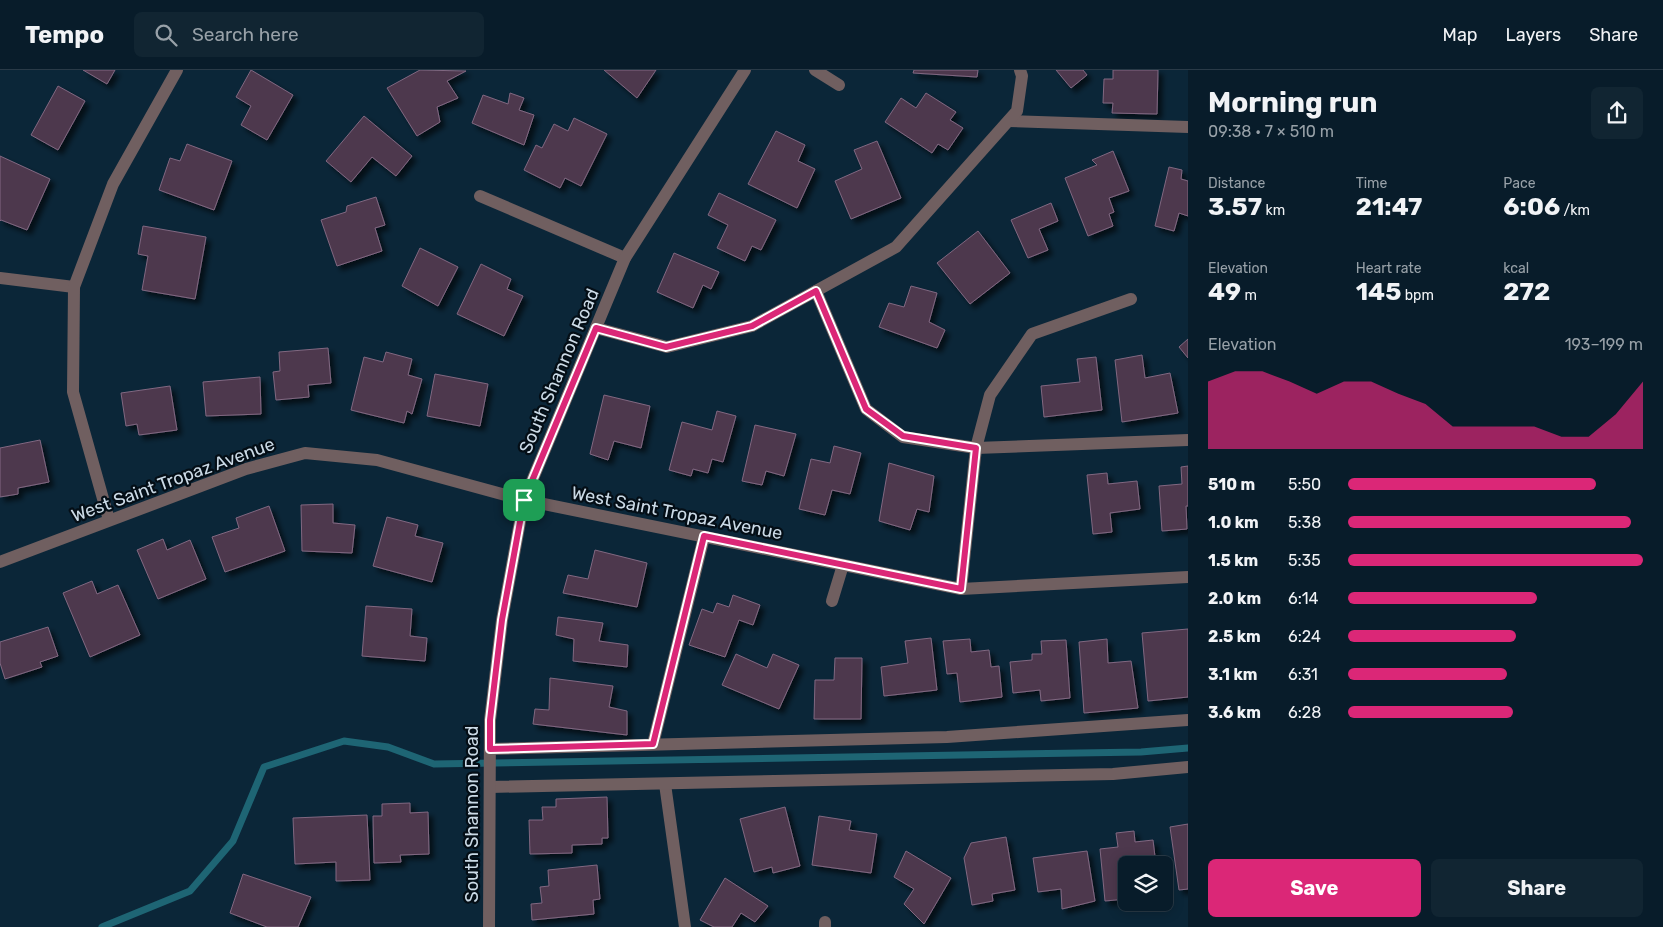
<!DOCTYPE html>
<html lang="en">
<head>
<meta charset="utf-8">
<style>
	:root { --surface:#081c2a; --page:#112532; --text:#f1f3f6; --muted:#98a1a8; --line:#293a47; --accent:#db2777 }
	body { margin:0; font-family:Rubik,sans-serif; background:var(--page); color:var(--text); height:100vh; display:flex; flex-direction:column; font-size:19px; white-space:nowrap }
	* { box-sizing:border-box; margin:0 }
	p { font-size:16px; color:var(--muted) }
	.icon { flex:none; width:28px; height:28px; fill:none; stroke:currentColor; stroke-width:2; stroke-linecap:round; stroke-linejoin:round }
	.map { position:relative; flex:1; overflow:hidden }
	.panel { display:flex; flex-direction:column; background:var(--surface); width:475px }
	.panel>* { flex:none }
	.fabs { position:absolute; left:1118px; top:786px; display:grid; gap:10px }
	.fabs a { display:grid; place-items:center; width:55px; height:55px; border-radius:8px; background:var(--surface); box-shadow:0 2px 12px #0003,0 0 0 1px var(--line); font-size:25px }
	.pin { position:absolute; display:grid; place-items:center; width:42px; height:42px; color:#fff; margin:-21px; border-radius:10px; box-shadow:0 2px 8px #0006 }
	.round { display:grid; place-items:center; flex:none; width:52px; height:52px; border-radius:8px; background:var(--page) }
	.head { display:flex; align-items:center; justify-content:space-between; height:85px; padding:0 20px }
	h1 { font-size:28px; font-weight:700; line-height:38px }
	.figures { display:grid; grid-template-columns:repeat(3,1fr); gap:8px; height:85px; padding:5px 20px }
	.figures div { display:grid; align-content:center }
	.figures b { font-size:25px; font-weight:700 }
	.figures small { font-size:14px; font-weight:400 }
	.figures p { font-size:14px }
	.chart { height:140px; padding:10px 20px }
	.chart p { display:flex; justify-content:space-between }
	.chart svg { width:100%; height:90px; margin-top:5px; fill:var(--accent); opacity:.7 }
	.cta { display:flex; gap:10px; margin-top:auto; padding:10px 20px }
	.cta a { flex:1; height:58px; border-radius:8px; background:var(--accent); color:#fff; font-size:20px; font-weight:700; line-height:58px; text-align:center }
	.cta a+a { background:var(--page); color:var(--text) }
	ul { padding:0 20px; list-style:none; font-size:16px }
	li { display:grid; grid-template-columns:80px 60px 1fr; align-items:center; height:38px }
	li i { height:12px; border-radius:6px; background:var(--accent) }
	header { display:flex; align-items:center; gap:30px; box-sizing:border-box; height:70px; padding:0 25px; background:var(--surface); border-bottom:1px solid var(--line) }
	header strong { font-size:24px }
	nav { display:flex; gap:28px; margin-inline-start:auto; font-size:18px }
	.search { width:350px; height:45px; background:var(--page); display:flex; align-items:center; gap:12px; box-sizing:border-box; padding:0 18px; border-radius:8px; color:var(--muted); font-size:19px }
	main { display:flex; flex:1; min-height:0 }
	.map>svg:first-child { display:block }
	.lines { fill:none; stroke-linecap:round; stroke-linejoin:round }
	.stream { stroke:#1e6574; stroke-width:7 }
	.building { fill:#4d374d; stroke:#816881; filter:url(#shadow) }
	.minor { stroke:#705f60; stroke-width:12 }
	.route-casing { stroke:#fff; stroke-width:10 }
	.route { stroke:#db2777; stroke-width:6 }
	.labels { text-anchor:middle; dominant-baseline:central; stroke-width:4.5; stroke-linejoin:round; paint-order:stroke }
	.street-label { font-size:18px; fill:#cbdae6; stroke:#040e16 }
</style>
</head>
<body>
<header>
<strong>Tempo</strong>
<div class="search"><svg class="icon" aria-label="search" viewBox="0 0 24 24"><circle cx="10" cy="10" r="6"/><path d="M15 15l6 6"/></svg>Search here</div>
<nav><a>Map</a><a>Layers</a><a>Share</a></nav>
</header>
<main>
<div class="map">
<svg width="1188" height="857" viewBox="0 0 1188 857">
	<defs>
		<filter id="shadow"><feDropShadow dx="4.5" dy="4.5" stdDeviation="2.5" flood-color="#0009"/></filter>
	</defs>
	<rect width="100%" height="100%" fill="#0b2638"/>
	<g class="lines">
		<polyline class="stream" points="102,857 190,821 233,771 264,697 344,671 388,677 434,694 1141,682 1188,678"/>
	</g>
	<g class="building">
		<polygon points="83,0 115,0 107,14"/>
		<polygon points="251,0 293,25 267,70 241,55 251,36 236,27"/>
		<polygon points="420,0 466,1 447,11 458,28 437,37 440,52 417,66 387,18"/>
		<polygon points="604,0 656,0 637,28"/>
		<polygon points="914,0 978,0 977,7 913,3"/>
		<polygon points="1056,0 1083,0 1087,5 1071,18"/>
		<polygon points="1113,0 1158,0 1157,44 1112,43 1113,33 1103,33 1104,9 1113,9"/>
		<polygon points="58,16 85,31 58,80 31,65"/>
		<polygon points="510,23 524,28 519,40 534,45 524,75 472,53 483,25 508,34"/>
		<polygon points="926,23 956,42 950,50 963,58 948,80 938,74 932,83 885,52 901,28 916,38"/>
		<polygon points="364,46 412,86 396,106 372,87 351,112 326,91"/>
		<polygon points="574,48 607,64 581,116 565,108 560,118 524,100 536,75 542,78 554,54 568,61"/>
		<polygon points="776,61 805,75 798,91 815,99 797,138 748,114"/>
		<polygon points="877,71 901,128 851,149 835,111 862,99 854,80"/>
		<polygon points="187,74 232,91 214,140 159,120 170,88 180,91"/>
		<polygon points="1113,81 1129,121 1109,128 1114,142 1109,144 1113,156 1088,166 1065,108 1097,95 1092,90"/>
		<polygon points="0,86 50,109 27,160 1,150 0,151"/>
		<polygon points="1169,97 1182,100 1181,109 1188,111 1188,146 1179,143 1174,161 1155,156"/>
		<polygon points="719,123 776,150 761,180 752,176 745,191 717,178 728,155 708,145"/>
		<polygon points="376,127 385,155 375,158 382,181 337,196 321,150 346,142 347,136"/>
		<polygon points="1051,133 1058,151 1039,159 1048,180 1028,188 1011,150"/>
		<polygon points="143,156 206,167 195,229 142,220 148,186 138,184"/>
		<polygon points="978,161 1010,203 970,234 937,193"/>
		<polygon points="420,178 458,197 438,236 402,216"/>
		<polygon points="674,183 719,202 711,219 703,215 693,238 657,222"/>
		<polygon points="481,194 511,209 507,219 523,226 504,266 457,244"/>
		<polygon points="911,216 937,223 929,252 945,260 937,278 879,257 889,233 904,237"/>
		<polygon points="1188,269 1188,288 1179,277"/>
		<polygon points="328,278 331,313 308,315 309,327 276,330 273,302 280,301 279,282"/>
		<polygon points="386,282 412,289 408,305 422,309 412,344 407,341 404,353 351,340 364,287 383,292"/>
		<polygon points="1142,285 1145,308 1170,303 1178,343 1122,352 1115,290"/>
		<polygon points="1096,287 1102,340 1044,347 1041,316 1080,312 1077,289"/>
		<polygon points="435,304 488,314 480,356 427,346"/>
		<polygon points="260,307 261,344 206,346 203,312"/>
		<polygon points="170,316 177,360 139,365 137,354 126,356 121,323"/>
		<polygon points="604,325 650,336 641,378 614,371 608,390 590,384"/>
		<polygon points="717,341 736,346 723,392 712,389 708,403 693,399 691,406 669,400 682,352 712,360"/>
		<polygon points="755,355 796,364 784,406 766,401 762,415 742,411"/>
		<polygon points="40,370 49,412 18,418 18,424 0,427 0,378"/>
		<polygon points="834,376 861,383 850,424 832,420 825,445 799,439 811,389 830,393"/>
		<polygon points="889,393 934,406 929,442 917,439 910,460 879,451"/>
		<polygon points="1188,396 1188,436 1186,436 1187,459 1162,461 1159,416 1182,414 1181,397"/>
		<polygon points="1107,403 1108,414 1137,411 1140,439 1110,443 1112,462 1093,464 1087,405"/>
		<polygon points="333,434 333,453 355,455 352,483 302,481 301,435"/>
		<polygon points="269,436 285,481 225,502 212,467 239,458 236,448"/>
		<polygon points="387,447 418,455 415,466 443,473 432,512 373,496"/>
		<polygon points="163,469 167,480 190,470 206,509 158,529 137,480"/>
		<polygon points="595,480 647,493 637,537 563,523 568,505 588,509"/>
		<polygon points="92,511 97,524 118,515 140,565 90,587 63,523"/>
		<polygon points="733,525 760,535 753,555 739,550 725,587 689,575 702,539 713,543 717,533 729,537"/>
		<polygon points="366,536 412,539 410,566 427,568 425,591 362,586"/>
		<polygon points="558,547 603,553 599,571 628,575 627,597 573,591 574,569 556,565"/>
		<polygon points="48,557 58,586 40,592 42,597 5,609 0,593 0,572"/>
		<polygon points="1188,559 1188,627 1148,631 1142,563"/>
		<polygon points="931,568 937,620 884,626 881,597 908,593 905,571"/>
		<polygon points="970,569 971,582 989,580 991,597 999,596 1002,627 960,632 957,603 947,604 943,571"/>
		<polygon points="1107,569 1108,593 1131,591 1138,638 1084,643 1079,572"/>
		<polygon points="1066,570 1070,628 1041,631 1040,620 1013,623 1010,592 1032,590 1032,584 1042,584 1041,571"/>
		<polygon points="736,584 767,598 773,584 799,595 779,639 722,615"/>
		<polygon points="835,588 862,588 861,649 814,649 815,610 834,610"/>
		<polygon points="550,608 613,616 609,637 627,641 627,665 533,654 535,639 549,640"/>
		<polygon points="607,727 608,768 602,768 602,774 572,775 572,783 530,784 529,750 543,750 542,737 556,737 556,729"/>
		<polygon points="410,733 410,743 428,742 429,784 400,785 401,792 374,793 373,746 382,746 382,734"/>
		<polygon points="785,737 800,796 773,803 772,797 754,802 740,749"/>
		<polygon points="367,745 370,810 336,811 336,792 295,794 293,748"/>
		<polygon points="819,746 851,751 849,760 877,764 871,803 812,795"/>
		<polygon points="1188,754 1188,819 1179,820 1170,757"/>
		<polygon points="1134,761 1135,772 1153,770 1156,795 1126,795 1126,829 1105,831 1100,779 1118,777 1116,763"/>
		<polygon points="1006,767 1015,820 992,824 993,831 972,835 964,788 971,773"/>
		<polygon points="906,781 951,808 924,854 904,834 914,819 894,807"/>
		<polygon points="1087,781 1095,831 1062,839 1061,819 1038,822 1033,788"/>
		<polygon points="597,795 600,829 593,830 594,844 532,850 531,834 542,833 540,817 549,816 548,800"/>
		<polygon points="243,804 311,827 298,857 267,857 230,843"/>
		<polygon points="725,808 768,836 755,852 741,843 732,857 714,857 700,850"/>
	</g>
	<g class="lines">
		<g class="minor">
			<polyline points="815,0 839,15"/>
			<polyline points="1009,51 1188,57"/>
			<polyline points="480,126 625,188"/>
			<polyline points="0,208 74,217"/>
			<polyline points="816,221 866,339 903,367 976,378 1188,370"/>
			<polyline points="596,258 667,277 752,256 896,177 1017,41 1022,6 1020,0"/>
			<polyline points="109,450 73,322 74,217 113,114 177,0"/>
			<polyline points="0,492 246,399 305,383 377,390 524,430 961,519 1188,507"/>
			<polyline points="961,519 976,378 990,325 1032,264 1131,229"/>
			<polyline points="832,531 843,495"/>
			<polyline points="653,674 704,467"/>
			<polyline points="490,679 947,667 1188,650"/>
			<polyline points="665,714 685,857"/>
			<polyline points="490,717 1113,704 1188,697"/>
			<polyline points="825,852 825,857"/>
			<polyline points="489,857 490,650 502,550 524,430 625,188 745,0"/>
		</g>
	</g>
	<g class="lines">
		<defs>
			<polygon id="route" points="816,221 866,339 903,366 976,378 961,519 704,466 653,674 490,679 490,650 502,550 524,430 596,258 666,277 752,256"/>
		</defs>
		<use href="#route" class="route-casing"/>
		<use href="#route" class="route"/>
	</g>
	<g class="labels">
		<g class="street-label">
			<text transform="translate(559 301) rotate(-67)">South Shannon Road</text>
			<text transform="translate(173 410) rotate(-20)">West Saint Tropaz Avenue</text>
			<text transform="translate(677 443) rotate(11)">West Saint Tropaz Avenue</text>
			<text transform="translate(472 744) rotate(-90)">South Shannon Road</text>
		</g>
	</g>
</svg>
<div class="fabs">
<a><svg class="icon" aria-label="layers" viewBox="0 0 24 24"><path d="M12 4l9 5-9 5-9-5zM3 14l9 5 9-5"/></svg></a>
</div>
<div class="pin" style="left:524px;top:430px;background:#1e9e55"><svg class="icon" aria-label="arrive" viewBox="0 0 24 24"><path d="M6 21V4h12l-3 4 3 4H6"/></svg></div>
</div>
<section class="panel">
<div class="head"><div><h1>Morning run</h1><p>09:38 · 7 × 510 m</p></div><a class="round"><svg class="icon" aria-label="share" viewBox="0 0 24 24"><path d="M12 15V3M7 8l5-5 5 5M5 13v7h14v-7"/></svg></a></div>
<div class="figures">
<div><p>Distance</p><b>3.57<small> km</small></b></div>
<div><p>Time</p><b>21:47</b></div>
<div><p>Pace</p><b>6:06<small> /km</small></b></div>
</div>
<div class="figures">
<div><p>Elevation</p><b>49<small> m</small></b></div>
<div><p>Heart rate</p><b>145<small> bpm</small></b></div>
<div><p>kcal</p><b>272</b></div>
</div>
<div class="chart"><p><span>Elevation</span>193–199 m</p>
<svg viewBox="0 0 160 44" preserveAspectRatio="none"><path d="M0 44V11L10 6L20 6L30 11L40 17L50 11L60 11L70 17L80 22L90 33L100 33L110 33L120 33L130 38L140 38L150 27L160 11V44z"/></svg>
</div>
<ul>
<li><b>510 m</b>5:50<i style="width:84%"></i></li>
<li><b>1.0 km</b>5:38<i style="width:96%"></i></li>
<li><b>1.5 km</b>5:35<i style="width:100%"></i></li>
<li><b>2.0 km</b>6:14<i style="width:64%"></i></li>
<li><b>2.5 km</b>6:24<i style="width:57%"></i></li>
<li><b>3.1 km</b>6:31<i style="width:54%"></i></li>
<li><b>3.6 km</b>6:28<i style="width:56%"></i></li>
</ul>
<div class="cta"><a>Save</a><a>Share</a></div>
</section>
</main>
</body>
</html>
